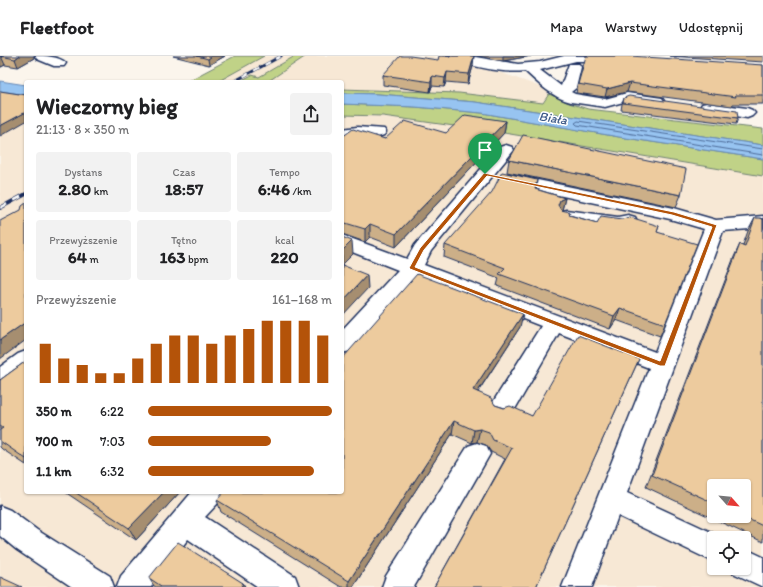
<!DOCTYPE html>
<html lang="pl">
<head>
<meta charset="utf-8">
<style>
	:root { --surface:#fff; --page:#f2f2f2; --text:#202124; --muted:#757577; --line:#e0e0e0; --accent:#b45309 }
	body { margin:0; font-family:Itim,sans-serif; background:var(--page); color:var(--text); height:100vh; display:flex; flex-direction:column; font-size:15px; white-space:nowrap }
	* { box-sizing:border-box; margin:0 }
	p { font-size:13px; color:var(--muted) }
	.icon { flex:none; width:22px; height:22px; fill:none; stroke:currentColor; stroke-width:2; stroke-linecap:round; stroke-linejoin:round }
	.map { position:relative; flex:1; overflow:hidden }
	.panel { position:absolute; left:24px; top:24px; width:320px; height:414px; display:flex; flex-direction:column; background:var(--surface); border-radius:4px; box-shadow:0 1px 3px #0004 }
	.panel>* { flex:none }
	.needle { width:26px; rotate:117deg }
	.tools { position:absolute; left:707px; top:423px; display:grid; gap:8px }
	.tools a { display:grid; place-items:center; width:44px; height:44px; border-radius:4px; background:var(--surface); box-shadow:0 1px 3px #0004; font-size:20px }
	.pin { position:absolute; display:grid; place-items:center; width:34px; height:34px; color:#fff; margin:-41px -17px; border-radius:50% 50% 50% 0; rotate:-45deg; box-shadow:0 0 4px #0007 }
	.pin .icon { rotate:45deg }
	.round { display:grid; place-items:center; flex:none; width:42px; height:42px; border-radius:4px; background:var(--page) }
	.overview { display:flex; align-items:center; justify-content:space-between; height:68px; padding:0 12px }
	h1 { font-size:22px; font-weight:800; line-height:30px }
	.stats { display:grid; grid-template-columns:repeat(3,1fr); gap:6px; height:68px; padding:4px 12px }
	.stats div { display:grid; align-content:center; border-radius:4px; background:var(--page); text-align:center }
	.stats b { font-size:17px; font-weight:800 }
	.stats small { font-size:11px; font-weight:400 }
	.stats p { font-size:11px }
	.chart { height:112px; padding:8px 12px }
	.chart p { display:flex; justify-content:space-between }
	.chart svg { width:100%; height:72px; margin-top:4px; stroke:var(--accent); stroke-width:6 }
	ul { padding:0 12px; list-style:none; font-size:13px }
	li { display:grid; grid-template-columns:64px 48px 1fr; align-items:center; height:30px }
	li i { height:10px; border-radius:5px; background:var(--accent) }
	header { display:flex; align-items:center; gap:24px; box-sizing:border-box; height:56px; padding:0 20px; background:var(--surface); border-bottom:1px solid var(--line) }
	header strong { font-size:19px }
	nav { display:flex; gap:22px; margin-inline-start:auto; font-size:14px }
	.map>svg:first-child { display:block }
	.built { fill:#f7e8d5; fill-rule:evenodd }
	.green { fill:#c0d287; stroke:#6e8072 }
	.water { fill:#97c4f1; stroke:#6588b6 }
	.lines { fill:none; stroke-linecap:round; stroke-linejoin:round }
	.shore { stroke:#4d6b99; stroke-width:1 }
	.minor-casing { stroke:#1b2f5e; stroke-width:3 }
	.minor { fill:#fff; fill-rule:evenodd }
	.rail-far1-casing { stroke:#1b2f5e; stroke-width:3 }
	.rail-casing { stroke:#1b2f5e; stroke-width:4 }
	.rail-far1 { stroke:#fff; stroke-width:2; stroke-dasharray:6; stroke-linecap:butt }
	.rail { stroke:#fff; stroke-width:2.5; stroke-dasharray:8; stroke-linecap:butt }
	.wall { fill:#ccaf88; stroke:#1b2f5e; fill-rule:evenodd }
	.shaded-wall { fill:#a68e6f; stroke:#1b2f5e }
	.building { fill:#edcb9e; stroke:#1b2f5e }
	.route { fill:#b45309; stroke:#fff; fill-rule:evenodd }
	.labels { text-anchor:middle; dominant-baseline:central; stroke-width:3; stroke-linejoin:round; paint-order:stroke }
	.far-water-label { font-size:13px; font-style:italic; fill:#405c8a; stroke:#fff }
</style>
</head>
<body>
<header>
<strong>Fleetfoot</strong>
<nav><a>Mapa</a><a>Warstwy</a><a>Udostępnij</a></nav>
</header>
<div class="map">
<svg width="763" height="531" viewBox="0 0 763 531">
	<rect width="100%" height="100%" fill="#fbf5ec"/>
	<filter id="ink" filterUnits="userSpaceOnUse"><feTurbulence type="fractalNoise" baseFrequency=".025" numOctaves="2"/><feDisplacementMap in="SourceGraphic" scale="8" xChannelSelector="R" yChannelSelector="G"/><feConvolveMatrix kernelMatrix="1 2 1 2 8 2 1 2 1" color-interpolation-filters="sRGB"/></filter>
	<g filter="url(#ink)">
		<g class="built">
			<polygon points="264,0 295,0 251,26 217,26"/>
			<polygon points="306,0 433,0 491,13 552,35 543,47 459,37 342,33 342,26 276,26 270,24"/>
			<path d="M0 35 26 39V436H342V59L383 60 504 77 763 120V531H0ZM714 430H744V460H714ZM714 482H744V512H714Z"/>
		</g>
		<g class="green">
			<polygon points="235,0 264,0 217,26 186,26"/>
			<polygon points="295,0 306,0 270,24 276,26 238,26 252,19 259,21"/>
			<polygon points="342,33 459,37 543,47 549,38 569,47 588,53 763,73 763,89 475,46 378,38 342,37"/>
			<polygon points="342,48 415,51 482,57 619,81 763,103 763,120 504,77 383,60 342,59"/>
		</g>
		<g class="water">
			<polygon points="0,25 26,29 26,39 0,35"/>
			<polygon points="342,37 378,38 475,46 763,89 763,103 619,81 482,57 415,51 342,48"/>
		</g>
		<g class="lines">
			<polyline class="shore" points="763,93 578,65 575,67 577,69 763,99"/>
			<defs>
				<g id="minor">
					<path d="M35 0C45 0 59 0 66 7L64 10H54L37 3Z"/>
					<path d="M444 0H469L518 8 540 6 564 0H622L621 4 616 5H576L540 14 561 30 569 8H579L581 11 576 32 571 36 575 38 605 43 627 37 662 42 664 45 662 48 657 49 627 45 605 51 571 46C553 42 538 27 525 15 499 18 471 9 446 3Z"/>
					<polygon points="707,47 747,52 752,54 755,57 752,60 747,62 702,54 700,51 702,48"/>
					<polygon points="357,71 384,73 386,76 384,79 378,81 342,83 342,73"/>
					<polygon points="506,89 512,91 514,94 431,195 424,209 655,296 704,173 670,163 502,127 499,123 502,119 508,118 674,152 716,164 763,160 763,172 723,175 627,437 724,482 714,482 714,506 618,460 592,531 562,531 649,312 559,277 511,360 502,363 493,360 490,353 493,346 541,270 415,221 350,295 342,297 342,274 398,214 342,192 342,179 407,203 415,189 500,91"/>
					<polygon points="566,154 618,161 628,159 635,161 637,165 635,169 618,173 559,164 557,160 559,156"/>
					<polygon points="26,295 26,317 8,331 0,333 0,311 18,298"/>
					<polygon points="477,387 486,390 490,398 414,531 382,531 386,520 468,390"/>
					<polygon points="192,436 224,436 220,445 205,461 295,520 299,531 258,531 188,483 151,531 117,531 121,520"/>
					<polygon points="0,450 10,454 37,474 110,520 114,531 72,531 17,494 0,480"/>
					<polygon points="744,492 763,501 763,531 733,517 731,512 744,512"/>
				</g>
			</defs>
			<use href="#minor" class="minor-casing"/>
			<use href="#minor" class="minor"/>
			<defs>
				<polyline id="rail-far1" points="233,26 281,0"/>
				<polyline id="rail" points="0,152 26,138"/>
			</defs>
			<use href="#rail-far1" class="rail-far1-casing"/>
			<use href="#rail" class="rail-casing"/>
			<use href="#rail-far1" class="rail-far1"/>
			<use href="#rail" class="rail"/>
		</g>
		<g class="wall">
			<polygon points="0,0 34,2 18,11 5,9 1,11 0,11"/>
			<polygon points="173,0 225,0 209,9"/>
			<polygon points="477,0 531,0 503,5"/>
			<polygon points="669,0 763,0 763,6"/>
			<polygon points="763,9 763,48 733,48 732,50 627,36 605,41 576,37 578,28"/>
			<polygon points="473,10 468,28 446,26 444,31 432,30 430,36 383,29 383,19"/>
			<polygon points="624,42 738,62 736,68 621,54 622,48"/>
			<polygon points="506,65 504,77 396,191 370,181 365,186 342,178 342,81 385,83 446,77"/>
			<polygon points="509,104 681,139 676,151 507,116"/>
			<polygon points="537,124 536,133 565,142 562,154 570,159 597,167 659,170 657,176 665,268 660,280 616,264 610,273 497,230 499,222 444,201 445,189"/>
			<path d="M755 162 763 163V486L646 431 734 201 740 188 743 189 748 175ZM714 430 744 460H714Z"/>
			<polygon points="520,271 478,336 495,349 532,360 639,303 536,531 434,531 505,403 491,396 486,389 477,386 472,387 452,378 353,531 341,531 221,456 217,444"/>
			<polygon points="26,305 26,409 2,393 0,391 0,324"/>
			<polygon points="65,436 180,436 136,484"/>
			<polygon points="149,522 243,527 245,531 156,531 154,530"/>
		</g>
		<g class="shaded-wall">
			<polygon points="1,0 5,9 1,11 0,9 0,1"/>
			<polygon points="19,0 34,0 34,2 18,11 15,3"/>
			<polygon points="212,0 225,0 209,9 208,3"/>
			<polygon points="474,0 473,10 468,28 469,18"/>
			<polygon points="503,0 531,0 503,5"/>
			<polygon points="447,16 446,26 444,31 445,22"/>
			<polygon points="432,20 432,30 430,36 431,26"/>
			<polygon points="630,27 627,36 605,41 607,33"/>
			<polygon points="26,56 26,65 0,80 0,70"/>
			<polygon points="506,65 504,77 396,191 396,178"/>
			<polygon points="565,142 562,154 558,155 558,149 560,144"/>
			<polygon points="370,168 370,181 365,186 365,173"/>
			<polygon points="352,185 353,198 342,209 342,195"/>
			<polygon points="367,219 368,232 342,260 342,246"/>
			<polygon points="620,252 616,264 610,273 614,260"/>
			<polygon points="523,258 520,271 471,346 473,334"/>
			<polygon points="26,266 26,284 0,303 0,284"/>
			<polygon points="454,365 452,378 353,531 349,531 349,525"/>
			<polygon points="480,373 477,386 472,387 474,374"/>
			<polygon points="164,436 180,436 136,484 129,472"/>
			<polygon points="243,527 245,531 241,531"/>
		</g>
		<g class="building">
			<polygon points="0,0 19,0 15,3 1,0 0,1"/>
			<polygon points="197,0 212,0 208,3"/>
			<polygon points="400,0 410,0 438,4 439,0 474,0 469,18 447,16 445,22 432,20 431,26 383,19"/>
			<polygon points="586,0 630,0 763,9 763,39 735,39 736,41 630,27 607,33 578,28"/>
			<polygon points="0,35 26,39 26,56 0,70"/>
			<polygon points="629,40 737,55 738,62 623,47 624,42"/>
			<polygon points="465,59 506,65 396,178 370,168 365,173 342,166 342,81 353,73 385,83 405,65 446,77"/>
			<polygon points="523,79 686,113 681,139 509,104"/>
			<polygon points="502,116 537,124 535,133 565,142 560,144 558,149 561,154 570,156 569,159 597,167 601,160 622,163 630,161 659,170 657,176 697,188 665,268 620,252 614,260 499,218 505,212 445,189 492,136"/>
			<polygon points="26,147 26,266 0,284 0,165 21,154 22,150"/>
			<polygon points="755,162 760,162 763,163 763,470 741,460 744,460 744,430 714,430 714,447 652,419 740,188 745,190"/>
			<polygon points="342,181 352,185 342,195"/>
			<polygon points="342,209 367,219 342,246"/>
			<polygon points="417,218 523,258 473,334 491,342 495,349 504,352 510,350 532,360 578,279 639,303 536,531 434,531 512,392 493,384 489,376 480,373 474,374 454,365 349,525 217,444 224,436 342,436 342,303"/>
			<polygon points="26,305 26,403 0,385 0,374 3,372 0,370 0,324"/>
			<polygon points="75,436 164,436 129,472"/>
			<polygon points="178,486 243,527 241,531 160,531 161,530 149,522"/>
			<polygon points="0,521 22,531 0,531"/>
		</g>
	</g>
	<path class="route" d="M484 117 674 156 717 169 665 310H660L410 213 409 212 420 192ZM487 120 672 159 712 171 660 305 415 211 424 194Z"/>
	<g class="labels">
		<g class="far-water-label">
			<text transform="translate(553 62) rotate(9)">Biała</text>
		</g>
	</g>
</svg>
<div class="tools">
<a><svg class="needle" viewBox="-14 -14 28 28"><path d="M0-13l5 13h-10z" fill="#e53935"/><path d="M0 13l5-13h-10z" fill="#757577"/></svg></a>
<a><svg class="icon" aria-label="locate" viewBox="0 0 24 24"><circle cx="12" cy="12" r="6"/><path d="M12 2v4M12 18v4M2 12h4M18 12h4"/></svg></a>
</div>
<div class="pin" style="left:485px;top:118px;background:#1e9e55"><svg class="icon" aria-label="arrive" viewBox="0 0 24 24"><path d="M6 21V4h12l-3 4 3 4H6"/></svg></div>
<section class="panel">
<div class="overview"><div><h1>Wieczorny bieg</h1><p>21:13 · 8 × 350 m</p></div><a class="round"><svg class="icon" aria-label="share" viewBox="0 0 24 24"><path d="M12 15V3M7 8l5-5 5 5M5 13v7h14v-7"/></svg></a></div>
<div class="stats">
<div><p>Dystans</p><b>2.80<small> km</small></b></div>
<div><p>Czas</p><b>18:57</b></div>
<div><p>Tempo</p><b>6:46<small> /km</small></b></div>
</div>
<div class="stats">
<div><p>Przewyższenie</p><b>64<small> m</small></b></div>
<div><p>Tętno</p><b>163<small> bpm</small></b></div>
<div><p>kcal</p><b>220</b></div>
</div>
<div class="chart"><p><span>Przewyższenie</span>161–168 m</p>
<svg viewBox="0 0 160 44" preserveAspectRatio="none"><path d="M5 44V20M15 44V29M25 44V33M35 44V38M45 44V38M55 44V29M65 44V20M75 44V15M85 44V15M95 44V20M105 44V15M115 44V11M125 44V6M135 44V6M145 44V6M155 44V15"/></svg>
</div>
<ul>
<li><b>350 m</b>6:22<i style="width:100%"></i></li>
<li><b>700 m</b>7:03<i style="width:67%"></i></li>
<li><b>1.1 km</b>6:32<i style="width:90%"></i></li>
</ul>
</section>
</div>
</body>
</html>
